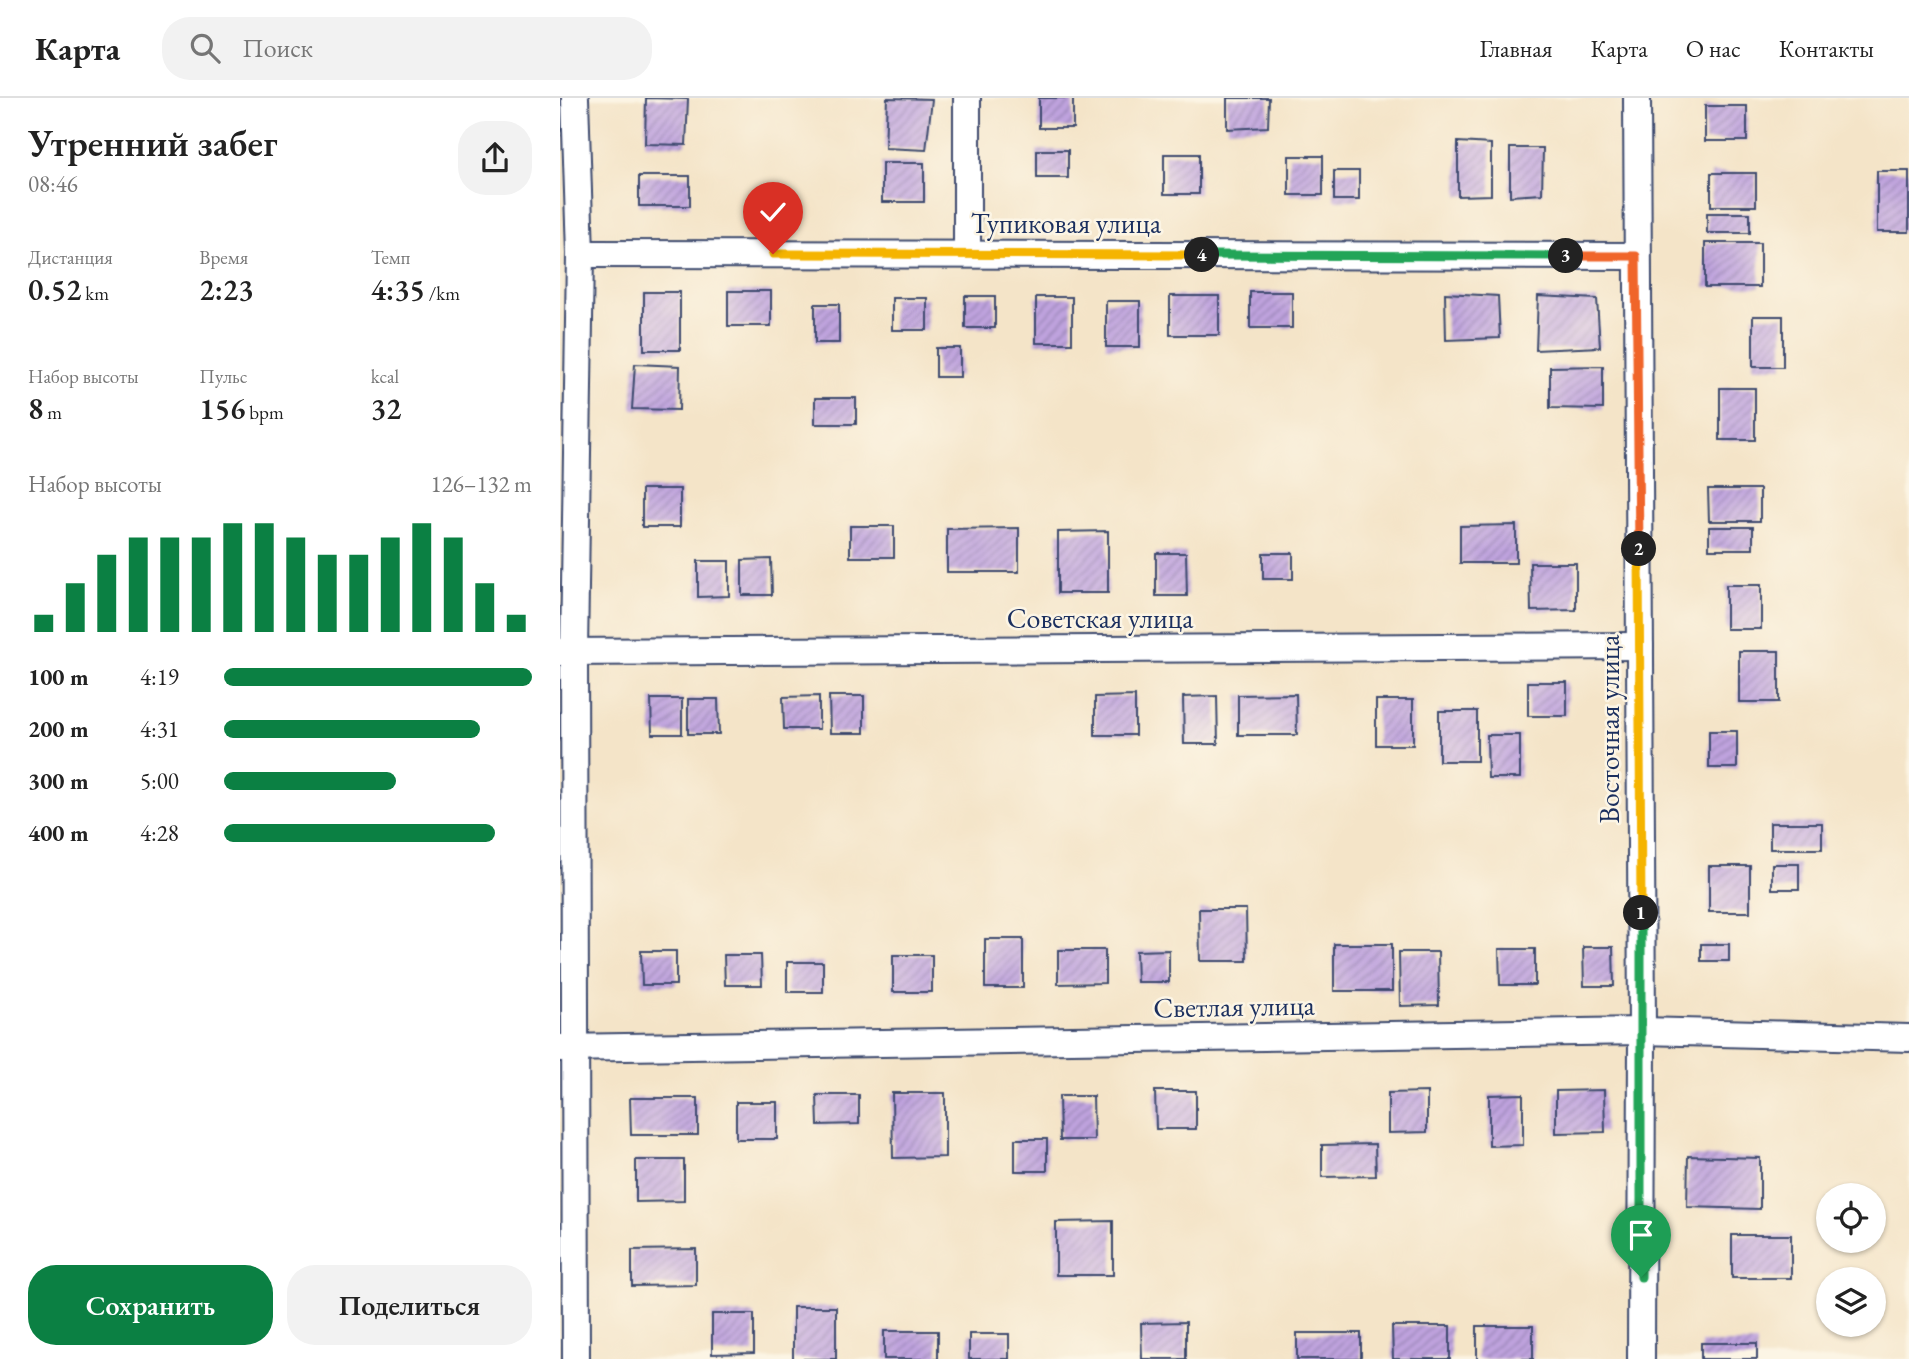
<!DOCTYPE html>
<html lang="ru">
<head>
<meta charset="utf-8">
<style>
	:root { --surface:#fff; --page:#f2f2f2; --text:#222; --muted:#767676; --line:#e0e0e0; --accent:#0b8043 }
	body { margin:0; font-family:"EB Garamond",serif; background:var(--page); color:var(--text); height:100vh; display:flex; flex-direction:column; font-size:26px; white-space:nowrap }
	* { box-sizing:border-box; margin:0 }
	p { font-size:23px; color:var(--muted) }
	.icon { flex:none; width:38px; height:38px; fill:none; stroke:currentColor; stroke-width:2; stroke-linecap:round; stroke-linejoin:round }
	.map { position:relative; flex:1; overflow:hidden }
	.sheet { display:flex; flex-direction:column; background:var(--surface); width:560px }
	.sheet>* { flex:none }
	.fabs { position:absolute; left:1256px; top:1085px; display:grid; gap:14px }
	.fabs a { display:grid; place-items:center; width:70px; height:70px; border-radius:50%; background:var(--surface); box-shadow:0 2px 5px #0004; font-size:35px }
	.pin { position:absolute; display:grid; place-items:center; width:60px; height:60px; color:#fff; margin:-72px -30px; border-radius:50% 50% 50% 0; rotate:-45deg; box-shadow:0 0 7px #0007 }
	.pin .icon { rotate:45deg }
	.km { position:absolute; width:35px; height:35px; margin:-18px; border-radius:50%; background:#222; color:#fff; font-size:19px; line-height:35px; text-align:center }
	.round { display:grid; place-items:center; flex:none; width:74px; height:74px; border-radius:28px; background:var(--page) }
	.head { display:flex; align-items:center; justify-content:space-between; height:119px; padding:0 28px }
	h1 { font-size:38px; font-weight:600; line-height:52px }
	.metrics { display:grid; grid-template-columns:repeat(3,1fr); gap:10px; height:119px; padding:7px 28px }
	.metrics div { display:grid; align-content:center }
	.metrics b { font-size:30px; font-weight:600 }
	.metrics small { font-size:19px; font-weight:400 }
	.metrics p { font-size:19px }
	.chart { height:196px; padding:14px 28px }
	.chart p { display:flex; justify-content:space-between }
	.chart svg { width:100%; height:126px; margin-top:7px; stroke:var(--accent); stroke-width:6 }
	.action { display:flex; gap:14px; margin-top:auto; padding:14px 28px }
	.action a { flex:1; height:80px; border-radius:28px; background:var(--accent); color:#fff; font-size:28px; font-weight:600; line-height:80px; text-align:center }
	.action a+a { background:var(--page); color:var(--text) }
	ul { padding:0 28px; list-style:none; font-size:23px }
	li { display:grid; grid-template-columns:112px 84px 1fr; align-items:center; height:52px }
	li i { height:18px; border-radius:9px; background:var(--accent) }
	header { display:flex; align-items:center; gap:42px; box-sizing:border-box; height:98px; padding:0 35px; background:var(--surface); border-bottom:2px solid var(--line) }
	header strong { font-size:33px }
	nav { display:flex; gap:38px; margin-inline-start:auto; font-size:24px }
	.search { width:490px; height:63px; background:var(--page); display:flex; align-items:center; gap:18px; box-sizing:border-box; padding:0 24px; border-radius:28px; color:var(--muted); font-size:26px }
	main { display:flex; flex:1; min-height:0 }
	.map>svg:first-child { display:block }
	.building { fill:url(#building-hatch) }
	.lines { fill:none; stroke-linecap:round; stroke-linejoin:round }
	.minor-casing { stroke:#3c4a6e; stroke-width:30 }
	.minor { stroke:#fff; stroke-width:26 }
	.split-1-casing { stroke:#fff; stroke-width:14 }
	.split-2-casing { stroke:#fff; stroke-width:14 }
	.split-3-casing { stroke:#fff; stroke-width:14 }
	.split-4-casing { stroke:#fff; stroke-width:14 }
	.split-5-casing { stroke:#fff; stroke-width:14 }
	.split-1 { stroke:#22a559; stroke-width:9 }
	.split-2 { stroke:#f5b400; stroke-width:9 }
	.split-3 { stroke:#f0652b; stroke-width:9 }
	.split-4 { stroke:#22a559; stroke-width:9 }
	.split-5 { stroke:#f5b400; stroke-width:9 }
	.labels { text-anchor:middle; dominant-baseline:central; stroke-width:5; stroke-linejoin:round; paint-order:stroke }
	.street-label { font-size:28px; fill:#1b2f5e; stroke:#fcf5e5 }
</style>
</head>
<body>
<header>
<strong>Карта</strong>
<div class="search"><svg class="icon" aria-label="search" viewBox="0 0 24 24"><circle cx="10" cy="10" r="6"/><path d="M15 15l6 6"/></svg>Поиск</div>
<nav><a>Главная</a><a>Карта</a><a>О нас</a><a>Контакты</a></nav>
</header>
<main>
<section class="sheet">
<div class="head"><div><h1>Утренний забег</h1><p>08:46</p></div><a class="round"><svg class="icon" aria-label="share" viewBox="0 0 24 24"><path d="M12 15V3M7 8l5-5 5 5M5 13v7h14v-7"/></svg></a></div>
<div class="metrics">
<div><p>Дистанция</p><b>0.52<small> km</small></b></div>
<div><p>Время</p><b>2:23</b></div>
<div><p>Темп</p><b>4:35<small> /km</small></b></div>
</div>
<div class="metrics">
<div><p>Набор высоты</p><b>8<small> m</small></b></div>
<div><p>Пульс</p><b>156<small> bpm</small></b></div>
<div><p>kcal</p><b>32</b></div>
</div>
<div class="chart"><p><span>Набор высоты</span>126–132 m</p>
<svg viewBox="0 0 160 44" preserveAspectRatio="none"><path d="M5 44V38M15 44V27M25 44V17M35 44V11M45 44V11M55 44V11M65 44V6M75 44V6M85 44V11M95 44V17M105 44V17M115 44V11M125 44V6M135 44V11M145 44V27M155 44V38"/></svg>
</div>
<ul>
<li><b>100 m</b>4:19<i style="width:100%"></i></li>
<li><b>200 m</b>4:31<i style="width:83%"></i></li>
<li><b>300 m</b>5:00<i style="width:56%"></i></li>
<li><b>400 m</b>4:28<i style="width:88%"></i></li>
</ul>
<div class="action"><a>Сохранить</a><a>Поделиться</a></div>
</section>
<div class="map">
<svg width="1349" height="1261" viewBox="0 0 1349 1261">
	<defs>
		<pattern id="building-hatch" width="6" height="6" patternUnits="userSpaceOnUse" patternTransform="scale(1.75)"><rect width="6" height="6" fill="#bfa3de"/><path d="M-1 1l2-2M0 6l6-6M5 7l2-2" fill="none" stroke="#9a85b7"/></pattern>
	</defs>
	<rect width="100%" height="100%" fill="#fcf5e5"/>
	<filter id="ink" filterUnits="userSpaceOnUse"><feTurbulence type="fractalNoise" baseFrequency=".0143" numOctaves="2"/><feDisplacementMap in="SourceGraphic" scale="14" xChannelSelector="R" yChannelSelector="G"/><feConvolveMatrix kernelMatrix="1 2 1 2 8 2 1 2 1" color-interpolation-filters="sRGB"/></filter>
	<filter id="wash" filterUnits="userSpaceOnUse"><feTurbulence type="fractalNoise" baseFrequency=".00686" numOctaves="4" result="noise"/><feDisplacementMap in="SourceGraphic" scale="28" xChannelSelector="R" yChannelSelector="G"/><feGaussianBlur stdDeviation="1.57" result="paint"/><feColorMatrix in="noise" values="0 0 0 0 0 0 0 0 0 0 0 0 0 0 0 0 0 1.4 0 .05"/><feComposite in="paint" operator="in"/></filter>
	<g filter="url(#wash)">
		<rect width="100%" height="100%" fill="#f4e4c8"/>
		<g id="blocks">
			<g class="building">
				<polygon points="86,0 128,1 126,47 85,46"/>
				<polygon points="327,0 372,1 366,52 325,50"/>
				<rect x="479" y="0" width="34" height="30"/>
				<polygon points="667,0 709,0 708,29 667,31"/>
				<rect x="1145" y="8" width="42" height="35"/>
				<polygon points="898,44 931,46 931,97 898,98"/>
				<polygon points="950,50 983,50 982,96 950,98"/>
				<rect x="477" y="52" width="31" height="28"/>
				<rect x="604" y="56" width="35" height="40"/>
				<rect x="729" y="58" width="34" height="39"/>
				<rect x="322" y="65" width="42" height="39"/>
				<rect x="774" y="73" width="25" height="29"/>
				<rect x="1317" y="73" width="32" height="61"/>
				<rect x="1151" y="75" width="45" height="33"/>
				<rect x="79" y="78" width="51" height="30"/>
				<rect x="1147" y="115" width="43" height="20"/>
				<rect x="1145" y="145" width="55" height="44"/>
				<rect x="168" y="193" width="43" height="35"/>
				<rect x="84" y="194" width="36" height="58"/>
				<rect x="690" y="194" width="42" height="36"/>
				<polygon points="885,195 938,198 940,240 886,242"/>
				<rect x="405" y="198" width="30" height="32"/>
				<rect x="610" y="198" width="49" height="39"/>
				<polygon points="978,198 1037,201 1040,249 976,252"/>
				<rect x="476" y="199" width="36" height="46"/>
				<rect x="332" y="200" width="35" height="32"/>
				<rect x="546" y="203" width="34" height="46"/>
				<rect x="255" y="206" width="24" height="39"/>
				<rect x="1193" y="218" width="30" height="51"/>
				<rect x="376" y="250" width="24" height="29"/>
				<polygon points="75,266 120,268 119,312 72,311"/>
				<polygon points="1043,268 1043,311 990,310 990,269"/>
				<rect x="1160" y="290" width="35" height="52"/>
				<rect x="255" y="300" width="41" height="26"/>
				<rect x="82" y="391" width="38" height="38"/>
				<polygon points="1148,391 1200,391 1200,423 1149,423"/>
				<polygon points="956,427 956,465 900,465 900,428"/>
				<rect x="290" y="428" width="44" height="31"/>
				<rect x="1149" y="429" width="44" height="22"/>
				<polygon points="459,430 459,474 387,474 387,431"/>
				<polygon points="548,433 548,495 498,495 498,434"/>
				<polygon points="596,455 626,455 627,498 596,498"/>
				<rect x="703" y="455" width="30" height="26"/>
				<polygon points="211,461 212,497 182,497 182,462"/>
				<polygon points="138,463 169,463 169,498 138,499"/>
				<polygon points="970,465 1016,465 1016,512 971,513"/>
				<rect x="1166" y="487" width="35" height="44"/>
				<rect x="1179" y="553" width="40" height="51"/>
				<rect x="968" y="584" width="39" height="34"/>
				<polygon points="736,596 737,637 678,637 678,597"/>
				<polygon points="259,598 259,631 224,631 223,599"/>
				<polygon points="269,598 304,598 304,635 270,635"/>
				<polygon points="575,598 575,637 535,637 535,599"/>
				<polygon points="657,598 658,646 624,646 623,599"/>
				<polygon points="91,601 122,601 122,636 92,636"/>
				<polygon points="128,601 158,601 159,636 128,636"/>
				<rect x="816" y="602" width="37" height="45"/>
				<rect x="879" y="613" width="38" height="50"/>
				<rect x="1149" y="633" width="28" height="37"/>
				<polygon points="927,637 960,637 960,680 928,680"/>
				<rect x="1210" y="725" width="52" height="26"/>
				<rect x="1212" y="766" width="27" height="25"/>
				<rect x="1149" y="768" width="41" height="46"/>
				<polygon points="639,811 686,811 687,863 640,863"/>
				<rect x="425" y="841" width="38" height="49"/>
				<rect x="774" y="846" width="58" height="47"/>
				<rect x="1141" y="846" width="28" height="17"/>
				<polygon points="1023,849 1053,849 1054,888 1024,888"/>
				<polygon points="939,851 975,851 975,887 940,887"/>
				<polygon points="498,852 545,852 545,885 498,886"/>
				<polygon points="609,852 609,884 577,884 576,853"/>
				<polygon points="81,853 116,853 116,887 82,887"/>
				<polygon points="839,854 878,854 879,907 840,908"/>
				<polygon points="164,857 201,857 202,887 165,887"/>
				<rect x="333" y="857" width="39" height="37"/>
				<rect x="227" y="864" width="36" height="30"/>
				<polygon points="1044,992 1045,1034 996,1035 996,993"/>
				<polygon points="595,993 636,993 636,1031 596,1031"/>
				<polygon points="867,994 867,1034 828,1035 828,995"/>
				<polygon points="332,995 385,995 385,1059 333,1060"/>
				<polygon points="963,996 963,1047 929,1048 929,997"/>
				<polygon points="257,997 299,997 299,1026 258,1027"/>
				<polygon points="499,998 533,998 534,1042 500,1042"/>
				<polygon points="70,1000 138,1000 138,1037 71,1037"/>
				<rect x="176" y="1004" width="41" height="37"/>
				<rect x="455" y="1041" width="32" height="32"/>
				<polygon points="815,1046 816,1078 762,1079 762,1047"/>
				<polygon points="1128,1058 1200,1060 1200,1111 1127,1109"/>
				<polygon points="76,1062 124,1062 124,1103 76,1104"/>
				<polygon points="553,1123 553,1177 496,1177 496,1124"/>
				<rect x="1172" y="1137" width="59" height="43"/>
				<polygon points="136,1151 136,1187 72,1188 72,1152"/>
				<rect x="233" y="1209" width="43" height="52"/>
				<polygon points="152,1216 194,1216 194,1255 152,1256"/>
				<polygon points="626,1224 626,1261 582,1261 581,1225"/>
				<polygon points="832,1228 890,1228 890,1261 833,1261"/>
				<rect x="917" y="1228" width="56" height="33"/>
				<rect x="324" y="1233" width="54" height="28"/>
				<rect x="737" y="1235" width="64" height="26"/>
				<rect x="409" y="1236" width="40" height="25"/>
				<rect x="1141" y="1245" width="56" height="16"/>
			</g>
		</g>
	</g>
	<g filter="url(#ink)">
		<use href="#blocks" fill-opacity="0" stroke="#3c4a6e" stroke-width="2"/>
		<g class="lines">
			<defs>
				<g id="minor">
					<polyline points="15,0 20,156 14,554 16,1261"/>
					<polyline points="1077,0 1082,933 1081,1261"/>
					<polyline points="20,156 1076,158"/>
					<polyline points="407,156 407,0"/>
					<polyline points="0,554 1080,548"/>
					<polyline points="0,950 1082,933 1349,940"/>
				</g>
			</defs>
			<use href="#minor" class="minor-casing"/>
			<use href="#minor" class="minor"/>
		</g>
	</g>
	<g class="lines" filter="url(#ink)">
		<defs>
			<polyline id="split-1" points="1081,1179 1081,815"/>
			<polyline id="split-2" points="1079,451 1081,815"/>
			<polyline id="split-3" points="1006,158 1076,158 1079,451"/>
			<polyline id="split-4" points="642,157 1006,158"/>
			<polyline id="split-5" points="213,156 642,157"/>
		</defs>
		<use href="#split-1" class="split-1-casing"/>
		<use href="#split-2" class="split-2-casing"/>
		<use href="#split-3" class="split-3-casing"/>
		<use href="#split-4" class="split-4-casing"/>
		<use href="#split-5" class="split-5-casing"/>
		<use href="#split-1" class="split-1"/>
		<use href="#split-2" class="split-2"/>
		<use href="#split-3" class="split-3"/>
		<use href="#split-4" class="split-4"/>
		<use href="#split-5" class="split-5"/>
	</g>
	<g class="labels">
		<g class="street-label">
			<text x="506" y="125">Тупиковая улица</text>
			<text x="540" y="520">Советская улица</text>
			<text transform="translate(1049 631) rotate(-90)">Восточная улица</text>
			<text transform="translate(674 908) rotate(-1)">Светлая улица</text>
		</g>
	</g>
</svg>
<div class="fabs">
<a><svg class="icon" aria-label="locate" viewBox="0 0 24 24"><circle cx="12" cy="12" r="6"/><path d="M12 2v4M12 18v4M2 12h4M18 12h4"/></svg></a>
<a><svg class="icon" aria-label="layers" viewBox="0 0 24 24"><path d="M12 4l9 5-9 5-9-5zM3 14l9 5 9-5"/></svg></a>
</div>
<div class="pin" style="left:1081px;top:1179px;background:#1e9e55"><svg class="icon" aria-label="arrive" viewBox="0 0 24 24"><path d="M6 21V4h12l-3 4 3 4H6"/></svg></div>
<div class="pin" style="left:213px;top:156px;background:#d93025"><svg class="icon" aria-label="check" viewBox="0 0 24 24"><path d="M5 12l5 5 9-10"/></svg></div>
<b class="km" style="left:1081px;top:815px">1</b>
<b class="km" style="left:1079px;top:451px">2</b>
<b class="km" style="left:1006px;top:158px">3</b>
<b class="km" style="left:642px;top:157px">4</b>
</div>
</main>
</body>
</html>
